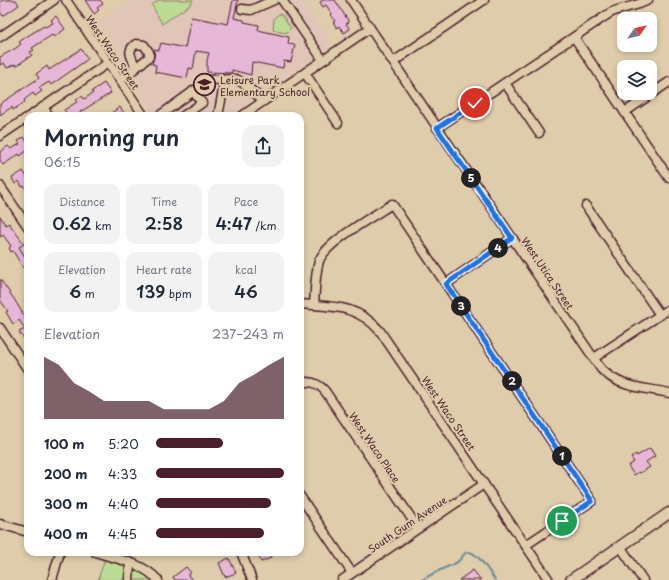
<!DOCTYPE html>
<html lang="en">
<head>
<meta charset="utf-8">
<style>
	:root { --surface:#fff; --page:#f2f2f3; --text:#1f2937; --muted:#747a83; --accent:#4a1f2b }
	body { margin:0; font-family:"Playpen Sans",sans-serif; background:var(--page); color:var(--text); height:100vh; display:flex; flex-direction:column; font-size:15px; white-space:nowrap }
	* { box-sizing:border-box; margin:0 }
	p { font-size:13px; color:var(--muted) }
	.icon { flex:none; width:22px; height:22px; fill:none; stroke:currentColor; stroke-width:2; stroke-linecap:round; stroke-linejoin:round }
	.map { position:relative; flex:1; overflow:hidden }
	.details { position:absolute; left:24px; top:112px; width:280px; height:444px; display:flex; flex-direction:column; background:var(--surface); border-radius:12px; box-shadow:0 2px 6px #0003 }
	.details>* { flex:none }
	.needle { width:26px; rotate:56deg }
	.fabs { position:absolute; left:617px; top:12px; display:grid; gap:8px }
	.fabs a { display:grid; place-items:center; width:40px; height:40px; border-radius:8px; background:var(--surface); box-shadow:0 2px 6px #0003; font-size:20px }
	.pin { position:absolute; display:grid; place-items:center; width:34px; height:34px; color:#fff; margin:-17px; border:2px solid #fff; border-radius:50%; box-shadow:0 1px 4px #0007 }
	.km { position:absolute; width:20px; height:20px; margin:-10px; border-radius:50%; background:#222; color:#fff; font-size:11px; line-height:20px; text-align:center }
	.round { display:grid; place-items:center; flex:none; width:42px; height:42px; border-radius:12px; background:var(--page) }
	.headline { display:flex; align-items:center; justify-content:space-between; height:68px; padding:0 20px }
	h1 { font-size:22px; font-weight:600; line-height:30px }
	.figures { display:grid; grid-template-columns:repeat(3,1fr); gap:6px; height:68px; padding:4px 20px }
	.figures div { display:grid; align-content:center; border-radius:10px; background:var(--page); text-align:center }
	.figures b { font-size:17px; font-weight:600 }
	.figures small { font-size:11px; font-weight:400 }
	.figures p { font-size:11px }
	.chart { height:112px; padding:8px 20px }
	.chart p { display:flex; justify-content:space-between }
	.chart svg { width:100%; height:72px; margin-top:4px; fill:var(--accent); opacity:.7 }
	ul { padding:0 20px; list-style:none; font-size:13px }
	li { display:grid; grid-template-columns:64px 48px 1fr; align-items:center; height:30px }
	li i { height:10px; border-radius:5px; background:var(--accent) }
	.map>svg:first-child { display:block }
	.built { fill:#e1c6b8 }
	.green { fill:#bcdc94; stroke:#837e60 }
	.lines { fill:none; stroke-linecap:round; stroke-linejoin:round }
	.stream { stroke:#6f8b9b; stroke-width:2 }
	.building { fill:#e7b7d8; stroke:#4a1f2b }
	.minor-casing { stroke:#4a1f2b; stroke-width:11 }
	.major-casing { stroke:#4a1f2b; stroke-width:13 }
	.minor { stroke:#dfccaa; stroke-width:8 }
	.major { stroke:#dfccaa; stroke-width:10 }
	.route-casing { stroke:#fff; stroke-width:8 }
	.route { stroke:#1a73e8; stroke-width:5 }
	.labels { text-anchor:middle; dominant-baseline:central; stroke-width:4; stroke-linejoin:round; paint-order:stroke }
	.street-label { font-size:10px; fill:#4a1f2b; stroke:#dfccaa }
	.poi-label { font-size:10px; fill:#4a1f2b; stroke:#dfccaa; text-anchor:start }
</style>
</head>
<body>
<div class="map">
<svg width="669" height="580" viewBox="0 0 669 580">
	<rect width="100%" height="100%" fill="#dfccaa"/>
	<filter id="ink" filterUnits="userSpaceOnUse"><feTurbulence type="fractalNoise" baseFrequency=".025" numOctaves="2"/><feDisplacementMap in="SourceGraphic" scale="8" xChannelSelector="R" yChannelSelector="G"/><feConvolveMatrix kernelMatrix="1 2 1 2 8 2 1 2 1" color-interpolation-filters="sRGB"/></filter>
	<g filter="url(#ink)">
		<polygon class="built" points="130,0 302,0 333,46 230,116 153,116 92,26"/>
		<g class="green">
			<polygon points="159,0 193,0 190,5 162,24 152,5"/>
			<polygon points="279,14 282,15 291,28 286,33 273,30 274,18"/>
			<polygon points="105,558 140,570 153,580 98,580"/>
		</g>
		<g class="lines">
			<path class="stream" d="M422 580C433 573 444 568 456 563 460 561 464 553 467 552 477 550 490 573 495 580"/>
		</g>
		<g class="building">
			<polygon points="3,0 16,0 19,5 3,16 0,12 0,2"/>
			<polygon points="85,0 100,0 103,4 97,8 99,10 94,14"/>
			<polygon points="233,0 238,0 234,18 244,20 244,22 259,25 258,30 289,37 288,44 295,45 291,62 284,61 283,68 252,62 251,75 232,70 232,73 207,72 207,60 209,53 196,51 193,69 189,68 187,78 155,72 156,65 152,64 154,57 155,49 159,50 161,43 185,48 191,17 228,24"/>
			<polygon points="323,0 335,0 349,22 346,24 350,29 344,33 339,26 337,28 333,22 335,21 331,15 332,14 326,5 323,7 320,2"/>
			<polygon points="56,16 65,29 54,37 52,35 32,48 34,50 30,52 32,55 16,66 15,64 7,68 4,63 0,65 0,57 16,48 21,44 19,42 29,35 44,26 45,27 53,23 51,20"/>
			<polygon points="81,49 88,59 51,85 49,82 39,88 42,91 35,96 33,93 24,100 25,102 13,110 12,107 0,115 0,104 39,78 36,74 47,66 49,70"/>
			<polygon points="104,83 111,93 80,112 81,114 78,116 69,116 64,110 77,102 76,100 82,96 84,99 93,93 92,91"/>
			<polygon points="120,107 124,113 122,114 123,116 107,116"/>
			<polygon points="24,137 28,143 28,150 20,156 19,154 3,165 0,160 0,152 8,146 11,149 20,144 18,141"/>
			<polygon points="23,171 28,178 28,192 24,186 22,187 19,181 15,184 12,178"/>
			<polygon points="0,216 6,225 9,223 24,244 19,247 25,257 28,255 28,267 24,269 13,251 11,252 9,248 11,246 3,235 0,237"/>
			<polygon points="0,279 14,299 28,322 28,344 19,332 25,329 19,320 13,324 6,312 8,311 0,300"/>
			<polygon points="650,448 655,456 646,462 650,467 640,473 639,472 634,475 628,466 634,462 631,458 636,454 637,456"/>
			<polygon points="259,552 269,552 271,558 261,562 258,555 260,554"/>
			<polygon points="229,558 236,573 225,577 219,563"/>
			<polygon points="186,567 191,573 188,575 192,580 175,580 173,577"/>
			<polygon points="473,570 481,580 459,580"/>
		</g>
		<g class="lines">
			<defs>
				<g id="minor">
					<polyline points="66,0 144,116"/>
					<polyline points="282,0 323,60"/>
					<path d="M351 0 601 369C621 389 643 387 669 393"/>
					<polyline points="242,9 251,10 274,0"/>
					<polyline points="0,37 54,0"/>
					<polyline points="574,37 669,178"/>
					<polyline points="393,62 484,0"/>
					<polyline points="305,73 338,123"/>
					<path d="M120 80C123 77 130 74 133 70 139 62 122 53 136 44L144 45 149 52V57L133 70"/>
					<polyline points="505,83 539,133"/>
					<polyline points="43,107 49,116"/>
					<polyline points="625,112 669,82"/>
					<polyline points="30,116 108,63"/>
					<polyline points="159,116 209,80 236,79 243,83 264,101"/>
					<polyline points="183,116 202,103 193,91"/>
					<polyline points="218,116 225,80"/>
					<polyline points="242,116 370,28"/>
					<path d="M437 128 610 13C622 7 636 7 648 0"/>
					<polyline points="0,136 28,117"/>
					<polyline points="0,186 28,227"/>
					<polyline points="586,206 660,315"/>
					<polyline points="446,284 512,238"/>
					<path d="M300 304C333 307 356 304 380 331L549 580"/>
					<path d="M314 305C315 291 315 275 319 261 326 242 374 216 392 204L592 501 526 545"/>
					<polyline points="0,328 28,370"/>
					<polyline points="594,358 669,309"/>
					<path d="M300 383C311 380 318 383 325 391L418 528"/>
					<polyline points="300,496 352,573"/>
					<polyline points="0,524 28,532"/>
					<polyline points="620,546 643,580"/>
					<path d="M95 552C117 559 141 562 158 580"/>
					<polyline points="241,552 252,580"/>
					<polyline points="52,580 60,552"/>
					<polyline points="129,580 130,563"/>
					<polyline points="342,580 484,484"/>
				</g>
				<polyline id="major" points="571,580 669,513"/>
			</defs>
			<use href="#minor" class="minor-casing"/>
			<use href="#major" class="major-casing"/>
			<use href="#minor" class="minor"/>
			<use href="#major" class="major"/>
		</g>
	</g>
	<g class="lines" filter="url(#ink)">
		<defs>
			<polyline id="route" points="475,103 437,128 512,238 446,284 592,501 562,521"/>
		</defs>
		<use href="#route" class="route-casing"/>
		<use href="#route" class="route"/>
	</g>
	<defs>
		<symbol id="school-ring" viewBox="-11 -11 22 22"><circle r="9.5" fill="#dfccaa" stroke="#4a1f2b" stroke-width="1.5"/><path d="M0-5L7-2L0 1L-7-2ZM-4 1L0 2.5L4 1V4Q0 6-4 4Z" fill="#4a1f2b"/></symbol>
	</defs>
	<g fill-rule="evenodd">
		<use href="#school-ring" x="192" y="72" width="25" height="25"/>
	</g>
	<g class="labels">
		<g class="street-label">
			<text transform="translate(113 52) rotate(56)">West Waco Street</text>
			<text transform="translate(548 273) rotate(56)">West Utica Street</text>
			<text transform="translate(449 413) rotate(56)">West Waco Street</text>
			<text transform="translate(375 447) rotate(56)">West Waco Place</text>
			<text transform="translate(407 524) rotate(-34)">South Gum Avenue</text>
		</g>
		<g class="poi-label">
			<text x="220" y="79">Leisure Park<tspan x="220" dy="12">Elementary School</tspan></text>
		</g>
	</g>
</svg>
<div class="fabs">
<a><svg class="needle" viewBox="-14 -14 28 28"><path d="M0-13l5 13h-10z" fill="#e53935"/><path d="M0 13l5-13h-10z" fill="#747a83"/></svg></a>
<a><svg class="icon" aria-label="layers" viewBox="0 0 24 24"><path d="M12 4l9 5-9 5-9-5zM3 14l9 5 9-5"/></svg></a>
</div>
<div class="pin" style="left:562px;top:521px;background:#1e9e55"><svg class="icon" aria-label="arrive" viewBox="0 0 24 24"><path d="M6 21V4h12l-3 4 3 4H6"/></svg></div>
<div class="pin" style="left:475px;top:103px;background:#d93025"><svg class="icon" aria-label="check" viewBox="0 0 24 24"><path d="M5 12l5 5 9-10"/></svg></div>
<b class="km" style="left:562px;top:456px">1</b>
<b class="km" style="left:512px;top:381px">2</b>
<b class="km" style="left:461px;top:306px">3</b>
<b class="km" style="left:498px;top:248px">4</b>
<b class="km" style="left:471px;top:178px">5</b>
<section class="details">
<div class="headline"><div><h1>Morning run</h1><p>06:15</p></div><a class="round"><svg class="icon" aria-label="share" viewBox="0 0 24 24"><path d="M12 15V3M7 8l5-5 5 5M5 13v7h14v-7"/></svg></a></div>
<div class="figures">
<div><p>Distance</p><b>0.62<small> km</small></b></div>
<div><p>Time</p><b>2:58</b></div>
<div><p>Pace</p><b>4:47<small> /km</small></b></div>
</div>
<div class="figures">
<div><p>Elevation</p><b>6<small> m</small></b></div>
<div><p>Heart rate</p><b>139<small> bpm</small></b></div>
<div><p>kcal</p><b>46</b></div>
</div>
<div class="chart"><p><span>Elevation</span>237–243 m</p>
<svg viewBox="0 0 160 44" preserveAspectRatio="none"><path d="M0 44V6L10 11L20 22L30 27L40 33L50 33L60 33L70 33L80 38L90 38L100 38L110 38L120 33L130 22L140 17L150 11L160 6V44z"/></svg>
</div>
<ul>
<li><b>100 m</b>5:20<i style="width:52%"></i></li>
<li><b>200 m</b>4:33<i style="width:100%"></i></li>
<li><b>300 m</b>4:40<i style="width:90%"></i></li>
<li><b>400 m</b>4:45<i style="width:84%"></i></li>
</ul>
</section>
</div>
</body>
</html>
